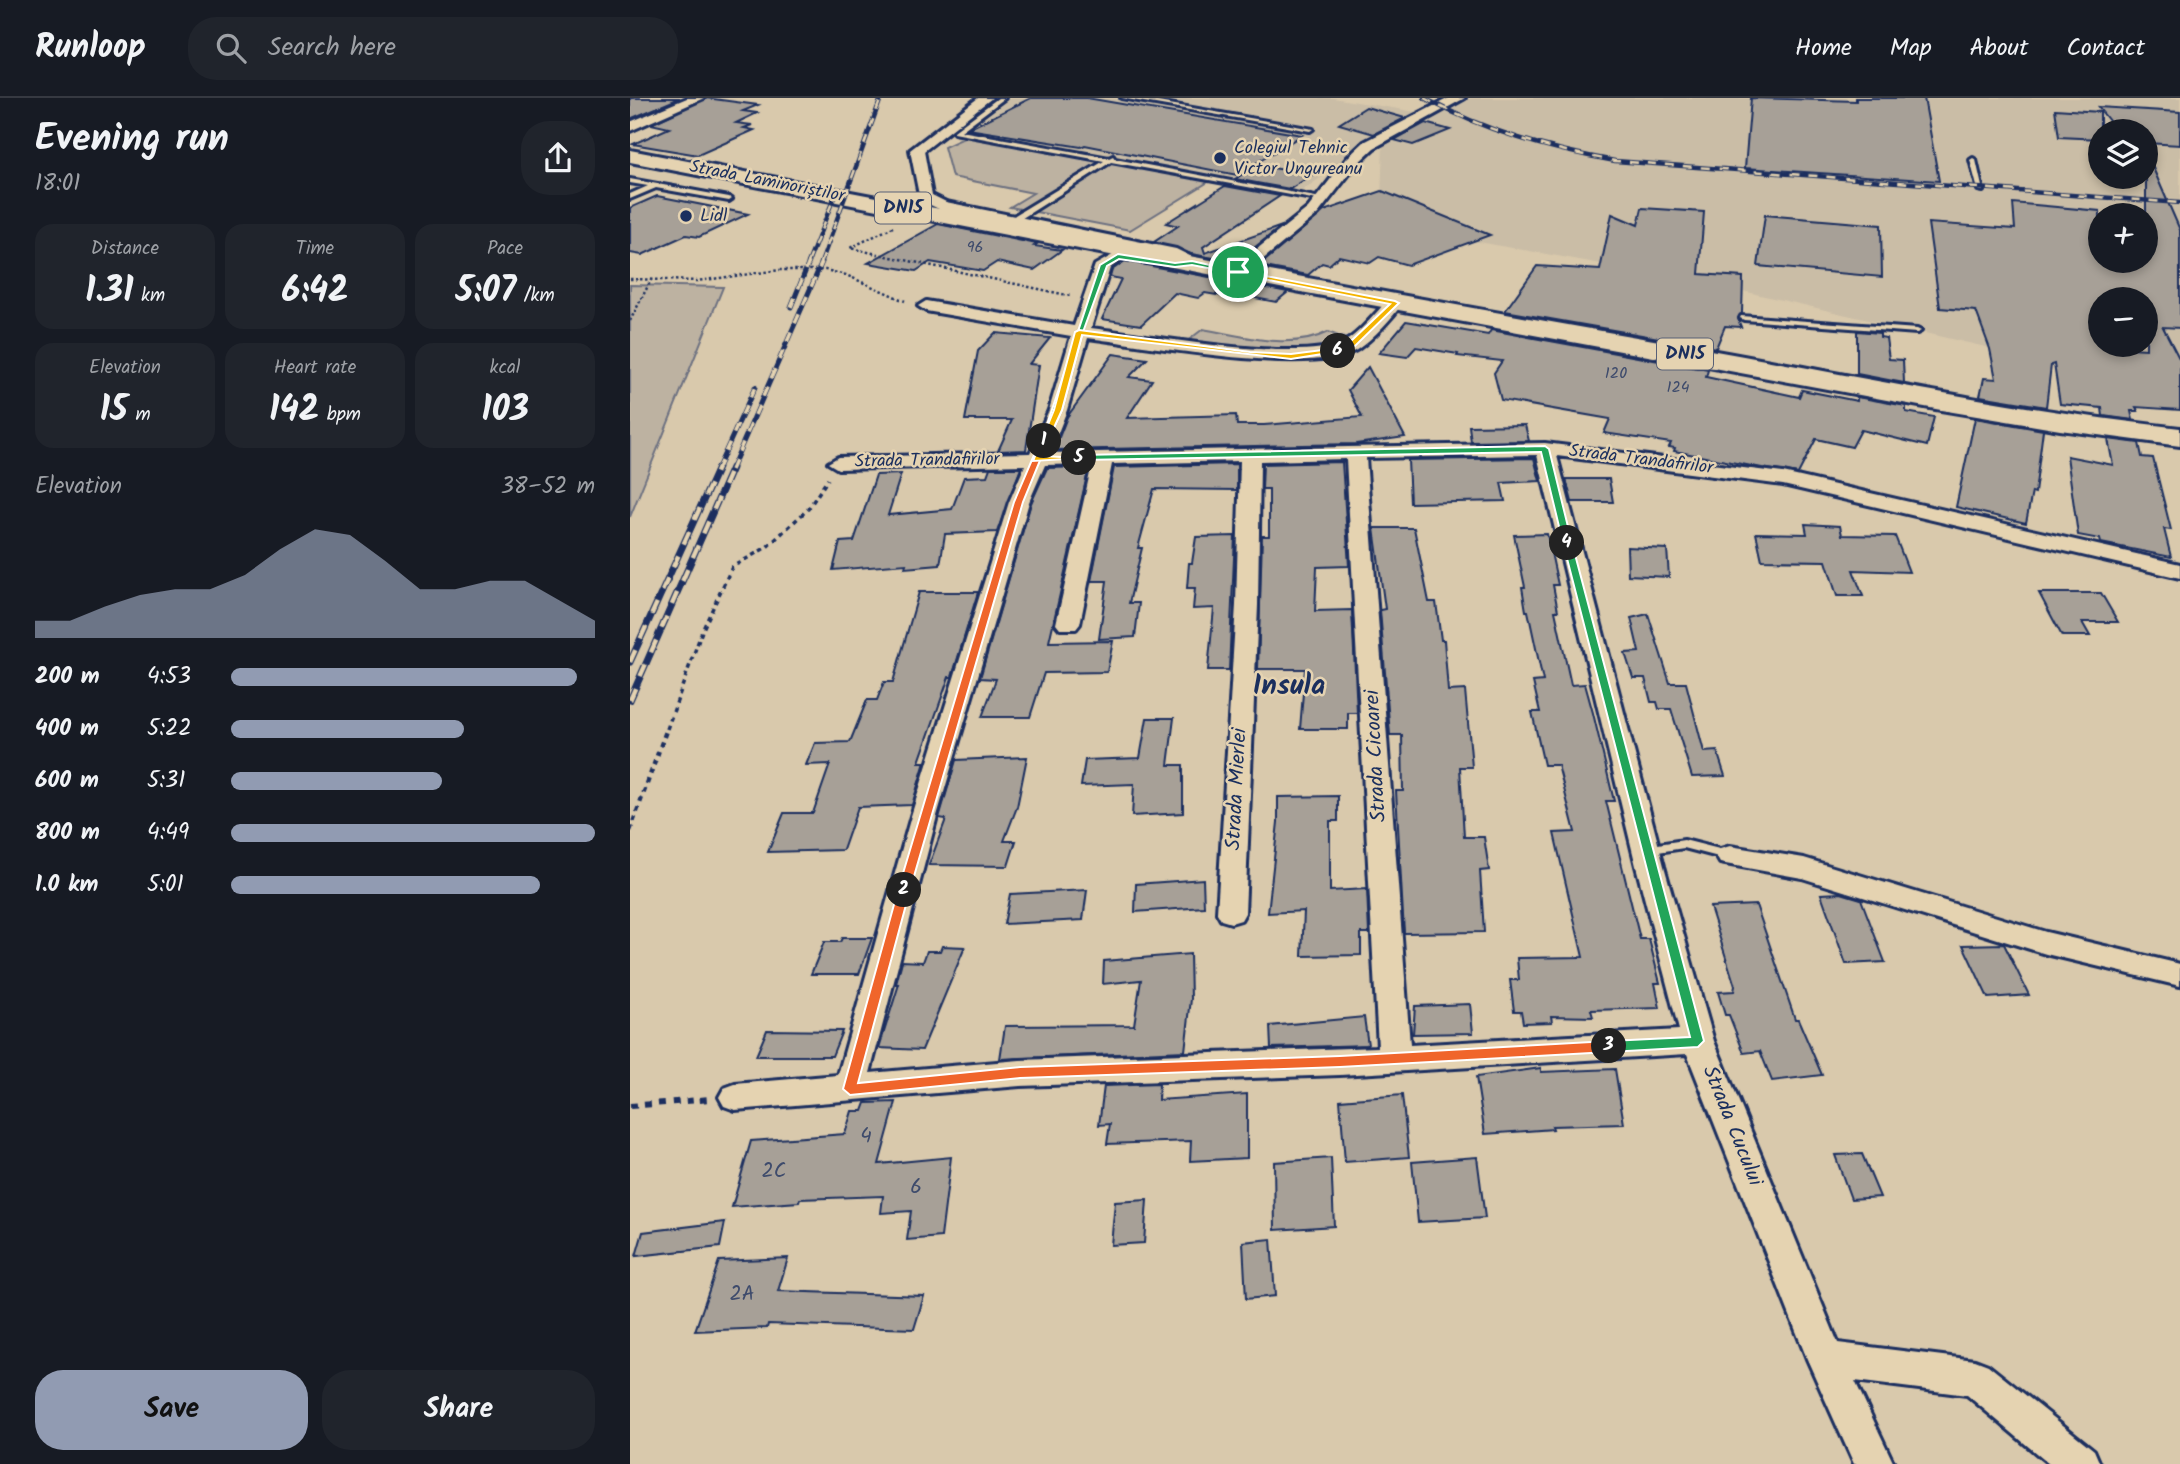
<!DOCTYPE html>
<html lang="en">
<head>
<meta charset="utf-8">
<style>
	:root { --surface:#171b24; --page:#20242c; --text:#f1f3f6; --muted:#9ea1a6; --line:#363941; --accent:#919bb2 }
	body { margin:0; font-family:Kalam,sans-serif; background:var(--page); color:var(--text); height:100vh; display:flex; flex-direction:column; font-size:26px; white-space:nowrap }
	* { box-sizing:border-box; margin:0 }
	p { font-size:23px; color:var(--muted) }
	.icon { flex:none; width:38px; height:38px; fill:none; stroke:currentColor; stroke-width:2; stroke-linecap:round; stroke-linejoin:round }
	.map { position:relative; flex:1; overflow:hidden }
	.panel { display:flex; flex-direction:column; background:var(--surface); width:630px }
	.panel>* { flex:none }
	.buttons { position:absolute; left:1458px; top:21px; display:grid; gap:14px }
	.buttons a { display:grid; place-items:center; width:70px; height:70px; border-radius:50%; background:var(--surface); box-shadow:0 4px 10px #0003; font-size:35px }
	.pin { position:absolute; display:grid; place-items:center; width:60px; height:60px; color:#fff; margin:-30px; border:4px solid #fff; border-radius:50%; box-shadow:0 2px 7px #0007 }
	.km { position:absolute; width:35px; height:35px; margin:-18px; border-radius:50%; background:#222; color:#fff; font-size:19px; line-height:35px; text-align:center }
	.round { display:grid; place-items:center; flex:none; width:74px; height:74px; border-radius:28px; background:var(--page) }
	.headline { display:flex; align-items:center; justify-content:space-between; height:119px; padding:0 35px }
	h1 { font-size:38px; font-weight:800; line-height:52px }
	.figures { display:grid; grid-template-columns:repeat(3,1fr); gap:10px; height:119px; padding:7px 35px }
	.figures div { display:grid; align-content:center; border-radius:18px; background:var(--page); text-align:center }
	.figures b { font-size:35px; font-weight:800 }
	.figures small { font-size:19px; font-weight:400 }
	.figures p { font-size:19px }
	.chart { height:196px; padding:14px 35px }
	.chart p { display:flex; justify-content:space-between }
	.chart svg { width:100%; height:126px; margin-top:7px; fill:var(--accent); opacity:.7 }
	.cta { display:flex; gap:14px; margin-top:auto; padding:14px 35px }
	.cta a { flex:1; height:80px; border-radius:28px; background:var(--accent); color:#111; font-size:28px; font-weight:800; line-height:80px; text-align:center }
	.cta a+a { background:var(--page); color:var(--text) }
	ul { padding:0 35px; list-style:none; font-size:23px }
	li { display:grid; grid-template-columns:112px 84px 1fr; align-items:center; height:52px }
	li i { height:18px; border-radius:9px; background:var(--accent) }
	header { display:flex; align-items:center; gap:42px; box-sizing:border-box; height:98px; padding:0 35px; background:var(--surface); border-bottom:2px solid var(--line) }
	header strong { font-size:33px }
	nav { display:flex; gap:38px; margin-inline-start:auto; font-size:24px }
	.search { width:490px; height:63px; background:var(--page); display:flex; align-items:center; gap:18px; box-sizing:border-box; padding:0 24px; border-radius:28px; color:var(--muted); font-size:26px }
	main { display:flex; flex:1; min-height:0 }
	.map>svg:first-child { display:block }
	.built { fill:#cabda6; fill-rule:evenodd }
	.green { fill:#bdb2a1; stroke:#6c7080; stroke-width:2 }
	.building { fill:#a7a097; stroke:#1b2f5e; stroke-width:2; fill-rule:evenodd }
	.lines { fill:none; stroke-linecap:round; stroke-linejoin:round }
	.service-casing { stroke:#1b2f5e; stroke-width:6 }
	.minor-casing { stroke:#1b2f5e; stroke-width:6 }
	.primary-casing { stroke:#1b2f5e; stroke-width:6 }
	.path-far3 { stroke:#1b2f5e; stroke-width:2.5; stroke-dasharray:2.5 2.5; stroke-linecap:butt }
	.path-far2 { stroke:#1b2f5e; stroke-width:3.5; stroke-dasharray:4.5 4.5; stroke-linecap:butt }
	.path-far1 { stroke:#1b2f5e; stroke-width:4.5; stroke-dasharray:5 5; stroke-linecap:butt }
	.path { stroke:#1b2f5e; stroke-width:6; stroke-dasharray:7 7; stroke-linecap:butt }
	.service { fill:#e5d3b1; fill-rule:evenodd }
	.minor { fill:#e5d3b1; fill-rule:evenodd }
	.primary { fill:#e5d3b1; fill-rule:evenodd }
	.rail-far2-casing { stroke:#1b2f5e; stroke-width:4.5 }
	.rail-far1-casing { stroke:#1b2f5e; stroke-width:5 }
	.rail-casing { stroke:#1b2f5e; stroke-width:7 }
	.rail-far2 { stroke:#e5d3b1; stroke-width:2.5; stroke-dasharray:9; stroke-linecap:butt }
	.rail-far1 { stroke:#e5d3b1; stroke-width:3.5; stroke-dasharray:10; stroke-linecap:butt }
	.rail { stroke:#e5d3b1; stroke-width:4.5; stroke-dasharray:13; stroke-linecap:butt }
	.split-1 { fill:#22a559; stroke:#fff; stroke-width:2 }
	.split-2 { fill:#f0652b; stroke:#fff; stroke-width:2 }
	.split-3 { fill:#f0652b; stroke:#fff; stroke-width:2 }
	.split-4 { fill:#22a559; stroke:#fff; stroke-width:2 }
	.split-5 { fill:#22a559; stroke:#fff; stroke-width:2 }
	.split-6 { fill:#f5b400; stroke:#fff; stroke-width:2 }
	.split-7 { fill:#f5b400; stroke:#fff; stroke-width:2 }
	.poi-dot { fill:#1b2f5e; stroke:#e5d3b1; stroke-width:2.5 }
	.labels { text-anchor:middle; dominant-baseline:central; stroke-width:5; stroke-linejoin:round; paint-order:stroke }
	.far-number-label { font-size:16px; fill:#3e4b6c }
	.far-poi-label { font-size:18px; fill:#1b2f5e; stroke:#e5d3b1; text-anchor:start }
	.far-street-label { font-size:18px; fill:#1b2f5e; stroke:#e5d3b1 }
	.shield { fill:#e5d3b1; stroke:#586077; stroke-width:2 }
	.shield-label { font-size:19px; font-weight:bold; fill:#1b2f5e }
	.street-label { font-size:21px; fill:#1b2f5e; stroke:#e5d3b1 }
	.near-number-label { font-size:21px; fill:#3e4b6c }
	.district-label { font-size:28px; font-weight:bold; fill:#1b2f5e; stroke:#e5d3b1 }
</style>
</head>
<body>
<header>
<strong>Runloop</strong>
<div class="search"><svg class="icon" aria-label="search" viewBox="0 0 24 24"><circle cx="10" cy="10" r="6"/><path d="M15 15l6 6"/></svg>Search here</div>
<nav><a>Home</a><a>Map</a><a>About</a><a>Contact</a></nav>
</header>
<main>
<section class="panel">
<div class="headline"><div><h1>Evening run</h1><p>18:01</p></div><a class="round"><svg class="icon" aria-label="share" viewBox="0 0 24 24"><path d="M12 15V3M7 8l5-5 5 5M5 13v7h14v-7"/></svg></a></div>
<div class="figures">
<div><p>Distance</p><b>1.31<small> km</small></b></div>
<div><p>Time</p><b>6:42</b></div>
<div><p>Pace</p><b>5:07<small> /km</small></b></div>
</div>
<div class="figures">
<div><p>Elevation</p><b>15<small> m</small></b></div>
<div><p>Heart rate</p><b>142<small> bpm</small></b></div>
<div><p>kcal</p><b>103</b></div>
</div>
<div class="chart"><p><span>Elevation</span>38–52 m</p>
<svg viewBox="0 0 160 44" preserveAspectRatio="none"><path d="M0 44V38L10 38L20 33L30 29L40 27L50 27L60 22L70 13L80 6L90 8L100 17L110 27L120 27L130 24L140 24L150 31L160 38V44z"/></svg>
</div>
<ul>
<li><b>200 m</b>4:53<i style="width:95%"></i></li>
<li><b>400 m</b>5:22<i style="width:64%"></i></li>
<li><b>600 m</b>5:31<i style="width:58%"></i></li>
<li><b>800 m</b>4:49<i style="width:100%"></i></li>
<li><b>1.0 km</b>5:01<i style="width:85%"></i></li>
</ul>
<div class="cta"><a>Save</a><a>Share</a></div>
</section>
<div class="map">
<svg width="1550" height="1366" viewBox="0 0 1550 1366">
	<rect width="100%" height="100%" fill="#d9c9ac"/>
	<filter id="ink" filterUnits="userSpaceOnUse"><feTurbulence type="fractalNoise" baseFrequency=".0143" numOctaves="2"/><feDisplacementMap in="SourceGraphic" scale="14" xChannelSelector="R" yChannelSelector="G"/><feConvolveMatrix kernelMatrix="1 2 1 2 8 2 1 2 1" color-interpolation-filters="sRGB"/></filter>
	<g filter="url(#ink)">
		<g class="built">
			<polygon points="379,0 703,0 786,14 667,96 311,33"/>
			<path d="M837 0H1550V294L1087 187 750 126 753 48ZM1470 33H1516V79H1470ZM1470 117H1516V163H1470ZM1470 201H1516V247H1470Z"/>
		</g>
		<g class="green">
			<polygon points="338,38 583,81 500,132 380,109 403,95 322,79 314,49"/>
			<polygon points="0,187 93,189 0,419"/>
			<path d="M573 231C612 238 661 253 698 234L720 242C669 265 610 250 556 244Z"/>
		</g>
		<g class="building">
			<polygon points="0,0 50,0 0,21"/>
			<polygon points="76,0 128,7 113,13 127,15 106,25 122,27 114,30 124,32 68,57 3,46 39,30 21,26"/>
			<polygon points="401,0 457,0 672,37 607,77 455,47 451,49 338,31"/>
			<polygon points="1121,0 1226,3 1226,0 1294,0 1309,83 1115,70"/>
			<polygon points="736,9 775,20 744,36 709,26"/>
			<polygon points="1468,9 1550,14 1550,47 1516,45 1516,33 1487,33"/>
			<polygon points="1425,11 1470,14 1470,41 1429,39"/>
			<polygon points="795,25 820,32 783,47 764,42"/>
			<path d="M1516 54 1550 132V230L1533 229 1550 262V312L1506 309 1508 313H1501L1503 322 1473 318 1472 310 1430 306 1424 266 1421 267 1416 309 1350 298 1354 280 1366 281 1360 251 1346 213 1310 210 1298 125 1385 131 1383 105 1470 113V163H1516ZM1470 201H1516V251L1470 248Z"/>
			<polygon points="627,67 682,77 660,91 605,81"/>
			<polygon points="595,88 650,98 573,149 575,155 652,128 606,164 561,156 524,144 548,128 536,125"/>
			<polygon points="752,93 860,137 778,167 749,159 740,165 709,158 699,167 692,165 678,177 629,168 694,113"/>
			<polygon points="27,98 118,116 69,139 56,137 12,157 0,155 0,110"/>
			<polygon points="1012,110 1074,114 1069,176 1113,179 1112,215 1108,221 1111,229 1095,228 1086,250 875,213 907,168 970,172 982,116 1008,127"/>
			<polygon points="1135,117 1251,127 1252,179 1128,168"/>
			<polygon points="308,126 407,146 404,148 432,152 404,172 367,164 353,173 300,164 286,173 238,165"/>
			<polygon points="495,163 658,194 646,204 620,199 616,202 575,195 568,200 545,195 511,227 472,221 491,181 480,179 482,172"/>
			<polygon points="776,223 858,237 861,232 1078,272 1076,279 1169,299 1172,292 1227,303 1227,299 1276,308 1276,314 1304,319 1297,348 1231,332 1222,349 1186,341 1168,376 1132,370 1044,353 1045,350 1039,349 1041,345 974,335 980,321 871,302 864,275 872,263 827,258 828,256 786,249 777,259 749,255"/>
			<polygon points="1227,233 1250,235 1250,239 1256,240 1259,261 1273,262 1274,285 1227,276"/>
			<polygon points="365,235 420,240 399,266 409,267 396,352 368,353 382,322 335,322 348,253"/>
			<polygon points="483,256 517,261 499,279 522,282 497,320 606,317 607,327 634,327 732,319 718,292 738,269 775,339 726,346 424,352 437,319"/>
			<polygon points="1345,320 1413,332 1405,395 1402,394 1396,425 1326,409"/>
			<polygon points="895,327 899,343 841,344 839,328"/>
			<polygon points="1478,341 1509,345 1512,359 1523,360 1541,432 1534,431 1541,459 1471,445 1470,441 1448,437 1437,358 1483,367"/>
			<polygon points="904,360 910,383 871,385 875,403 780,405 778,362"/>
			<polygon points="712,364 719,468 687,469 685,513 722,512 727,615 718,615 718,631 670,631 675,571 628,571 632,438 639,438 639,391 632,391 633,366"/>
			<polygon points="607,366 607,392 524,391 508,450 512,450 499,505 509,505 505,539 469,541 477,483 461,483 484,369"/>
			<polygon points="459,369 419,544 483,543 477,574 414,575 400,619 352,619 366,581 350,580 401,405 417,370"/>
			<polygon points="360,370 391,370 367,434 315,436 310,467 275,470 276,466 203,472 210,444 224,443 246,377 271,376 258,417 322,411 334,379 357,378"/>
			<polygon points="936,381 979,381 983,404 942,404"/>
			<polygon points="1175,426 1210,428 1212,437 1265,438 1279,474 1223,472 1233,498 1207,498 1196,463 1132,462 1126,435 1177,436"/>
			<polygon points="744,430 784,430 799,504 806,504 811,542 814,542 818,593 835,592 842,669 830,669 834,739 854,739 859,772 850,773 854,834 774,835 766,693 773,693 772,637 760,637 750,512 755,511"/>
			<polygon points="917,436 928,487 923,487 928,513 925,513 941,587 955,586 963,615 984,703 976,703 1010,841 1019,841 1030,885 1025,885 1030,910 961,912 963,919 921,918 922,924 893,925 891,913 884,913 880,882 889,882 887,860 953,859 924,735 945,734 928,667 914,667 902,614 910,614 903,584 913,583 898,513 896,513 892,489 895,489 884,437"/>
			<polygon points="605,438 599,572 578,572 584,510 563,511 565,490 557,490 559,465 562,465 566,439"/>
			<polygon points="997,449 1037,451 1039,479 998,477"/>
			<polygon points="289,494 348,494 322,579 319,579 289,664 295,664 282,707 228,709 213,752 138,754 154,715 183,715 200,666 176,667 185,645 220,644 237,602 247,602 254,584 263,584"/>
			<polygon points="1409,495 1471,495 1488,524 1452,524 1460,538 1432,538"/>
			<polygon points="1018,516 1040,585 1056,585 1074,654 1087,653 1095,678 1062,679 1041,611 1029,611 1027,604 1021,604 1015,580 1003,580 995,555 1009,554 1001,520"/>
			<polygon points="517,620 544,620 538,667 553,667 553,715 502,718 504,686 451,688 455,662 510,660"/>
			<polygon points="397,659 387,709 374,743 386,743 378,768 299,767 316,721 309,720 326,662"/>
			<polygon points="708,698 708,723 700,723 700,793 737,791 739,835 731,835 731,857 672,858 674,813 638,815 648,724 648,699"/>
			<polygon points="573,781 574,809 505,814 506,786"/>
			<polygon points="457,792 453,822 374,826 380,796"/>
			<polygon points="1211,795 1231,801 1255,864 1216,866 1191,796"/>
			<polygon points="1126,807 1165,921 1168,921 1192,977 1142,983 1130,953 1114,955 1099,917 1095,917 1088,894 1104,893 1105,888 1080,809"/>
			<polygon points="212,840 242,840 229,876 181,876 194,844 210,844"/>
			<polygon points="1374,846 1399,897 1358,900 1333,847"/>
			<polygon points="312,848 335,849 292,952 249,950 269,886 266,886 272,863 293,864 297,853 310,853"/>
			<polygon points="560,856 561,901 555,953 370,961 375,928 504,927 511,882 473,886 474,863"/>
			<polygon points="840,906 843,935 783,936 785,908"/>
			<polygon points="734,919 738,947 641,950 640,928"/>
			<polygon points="137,932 212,933 202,958 126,958"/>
			<polygon points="911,970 911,974 985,971 994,1026 922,1028 923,1031 855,1036 846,979"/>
			<polygon points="529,986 528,1002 617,996 617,1060 560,1063 561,1043 477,1046 480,1026 469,1027 474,988"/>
			<polygon points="772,997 779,1059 715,1064 710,1002"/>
			<polygon points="266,1004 249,1066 321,1059 311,1139 277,1142 281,1113 251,1115 253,1098 170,1101 169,1104 102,1109 121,1043 215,1036 222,1013 233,1013 236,1005"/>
			<polygon points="1232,1056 1250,1099 1221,1101 1205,1057"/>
			<polygon points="847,1059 855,1120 788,1124 782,1064"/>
			<polygon points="701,1060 704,1128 645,1132 644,1064"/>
			<polygon points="517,1102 514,1145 481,1147 485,1104"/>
			<polygon points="95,1124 90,1149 6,1158 13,1134"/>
			<polygon points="641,1141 645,1198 616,1201 613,1144"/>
			<polygon points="158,1160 148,1193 294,1198 284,1231 138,1226 137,1230 65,1233 89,1163"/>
		</g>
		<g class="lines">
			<defs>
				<g id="service">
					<polygon points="368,0 375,0 331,33 479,60 483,58 485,61 696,101 693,103 481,64 378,129 372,129 372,125 474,63 324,35 324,33"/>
					<polygon points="491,0 505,0 683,31 680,33"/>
					<polygon points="1343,60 1346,62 1353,93 1348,92 1340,62"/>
					<polygon points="0,81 99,99 102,101 99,103 26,90 0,101 0,96 18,88 0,85"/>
					<polygon points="1111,218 1287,231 1291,233 1287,235 1114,222 1110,220"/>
					<polygon points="1054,742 1105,755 1106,758 1100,762 1054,750 1015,756 1009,752 1015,748"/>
				</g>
				<g id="minor">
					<polygon points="57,0 74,0 0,33 0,24"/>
					<polygon points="348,0 362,0 294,53 302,97 316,104 546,151 568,162 568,168 556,168 535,158 311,112 290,102 280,52"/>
					<polygon points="819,0 835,0 744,50 727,66 688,116 614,177 602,177 602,171 678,110 717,60 734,44"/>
					<path d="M488 154 496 159 480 170 461 230C516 237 666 265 712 245 729 237 745 215 759 201L765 200 773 205C762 220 744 240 728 251 686 279 514 247 458 240L437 312 420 355 915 345 1153 375 1550 466V480L1153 387 927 358 1034 768 1084 943 1208 1245 1345 1262 1358 1267 1464 1352 1470 1366H1419L1337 1297 1225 1283 1264 1366H1224L1177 1261 1057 956 710 977 390 988 105 1012 94 1008 89 999 94 990 105 986 208 977 281 718 379 404 395 367 208 371 198 365 208 359 400 355 419 312 441 238 296 213 288 208 296 203 444 228 465 167ZM907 357 1006 768 1049 932 780 947 736 360ZM716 361 748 949 390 962 240 975 307 718 399 404 415 367 462 366 426 526 430 531H446L450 526 482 366 610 363 606 507 587 815 591 822 601 825 611 822 615 815 628 507 630 363Z"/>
					<polygon points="1100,748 1174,760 1416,834 1550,866 1550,888 1416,856 1172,780 1090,765 1086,758 1090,751"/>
				</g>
				<path id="primary" d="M0 52C352 119 705 187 1058 248 1222 277 1385 312 1550 330V348L1430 332 1311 312 671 194 0 64Z"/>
			</defs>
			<use href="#service" class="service-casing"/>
			<use href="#minor" class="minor-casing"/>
			<use href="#primary" class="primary-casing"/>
			<g class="path-far3">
				<polyline points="263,129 220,150 441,198"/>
				<polyline points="0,181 67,183 150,172 195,172 216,177 275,203"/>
				<polyline points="0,223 21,182"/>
			</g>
			<polyline class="path-far2" points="37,631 72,533 102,469 137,449 178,411 198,381"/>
			<polyline class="path-far1" points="0,733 37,630"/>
			<polyline class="path" points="0,1008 80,1001"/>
			<use href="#service" class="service"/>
			<use href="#minor" class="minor"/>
			<use href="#primary" class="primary"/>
			<defs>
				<g id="rail-far2">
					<path d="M794 0C855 33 917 51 985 63L1550 105"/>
					<polyline points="178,165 207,92"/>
					<polyline points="191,165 251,0"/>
				</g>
				<g id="rail-far1">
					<polyline points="161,209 179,164"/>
					<polyline points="87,372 125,289"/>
					<polyline points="101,372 192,164"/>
				</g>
				<g id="rail">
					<polyline points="0,564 88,370"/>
					<polyline points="0,602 102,370"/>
				</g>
			</defs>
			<use href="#rail-far2" class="rail-far2-casing"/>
			<use href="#rail-far1" class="rail-far1-casing"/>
			<use href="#rail" class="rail-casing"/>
			<use href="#rail-far2" class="rail-far2"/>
			<use href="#rail-far1" class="rail-far1"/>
			<use href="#rail" class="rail"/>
		</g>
	</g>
	<polygon class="split-1" points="488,156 545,165 562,163 611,174 608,176 562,167 545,169 489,161 477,168 453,234 432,312 418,343 411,345 470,167"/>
	<polygon class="split-2" points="414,340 418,343 393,404 280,792 274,796 270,795 268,792 384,404 410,343"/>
	<polygon class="split-3" points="274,787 280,792 228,985 390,969 710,958 979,943 986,948 979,954 710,969 390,980 220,997 213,991 268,792"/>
	<polygon class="split-4" points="937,442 942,445 1074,943 1068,949 979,954 973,948 979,943 1060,939 933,445"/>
	<polygon class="split-5" points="915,348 919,351 942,445 937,447 933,445 911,354 449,362 444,360 449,357"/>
	<polygon class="split-6" points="449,232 620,254 661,256 708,250 711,253 661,261 452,237 432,312 411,358 453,360 403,363 424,312 445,234"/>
	<polygon class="split-7" points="605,172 765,203 769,205 725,248 708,255 705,251 719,245 760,206 608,176"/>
	<g class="poi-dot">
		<circle cx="590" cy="60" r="7"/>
		<circle cx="56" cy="118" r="7"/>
	</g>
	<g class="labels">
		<g class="far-number-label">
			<text x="345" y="149">96</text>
			<text x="986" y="275">120</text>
			<text x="1048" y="289">124</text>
		</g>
		<g class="far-poi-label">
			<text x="604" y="50">Colegiul Tehnic<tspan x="604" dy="21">Victor Ungureanu</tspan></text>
			<text x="70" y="118">Lidl</text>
		</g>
		<g class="far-street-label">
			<text transform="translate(137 84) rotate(11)">Strada Laminoriștilor</text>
			<text transform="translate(1011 362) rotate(7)">Strada Trandafirilor</text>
			<text transform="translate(297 363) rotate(-1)">Strada Trandafirilor</text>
		</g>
		<g class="shield">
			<rect x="245" y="94.5" width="56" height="31" rx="5"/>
			<rect x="1027" y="240.5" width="56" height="31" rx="5"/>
		</g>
		<g class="shield-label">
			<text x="273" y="110">DN15</text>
			<text x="1055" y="256">DN15</text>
		</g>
		<g class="street-label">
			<text transform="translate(746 658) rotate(-93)">Strada Cicoarei</text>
			<text transform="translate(607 691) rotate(-87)">Strada Mierlei</text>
			<text transform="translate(1102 1028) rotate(68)">Strada Cucului</text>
		</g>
		<g class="near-number-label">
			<text x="236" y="1038">4</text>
			<text x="144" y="1073">2C</text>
			<text x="286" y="1089">6</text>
			<text x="112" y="1196">2A</text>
		</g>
		<g class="district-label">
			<text x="659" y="588">Insula</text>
		</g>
	</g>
</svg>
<div class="buttons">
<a><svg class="icon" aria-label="layers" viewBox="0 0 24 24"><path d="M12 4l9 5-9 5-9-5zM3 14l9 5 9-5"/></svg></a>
<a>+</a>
<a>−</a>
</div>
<div class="pin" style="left:608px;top:174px;background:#1e9e55"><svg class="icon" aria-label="arrive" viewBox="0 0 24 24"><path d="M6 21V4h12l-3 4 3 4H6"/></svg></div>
<b class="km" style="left:414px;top:343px">1</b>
<b class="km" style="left:274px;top:792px">2</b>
<b class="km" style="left:979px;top:948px">3</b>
<b class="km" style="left:937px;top:445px">4</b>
<b class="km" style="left:449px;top:360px">5</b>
<b class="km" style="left:708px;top:253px">6</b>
</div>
</main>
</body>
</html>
